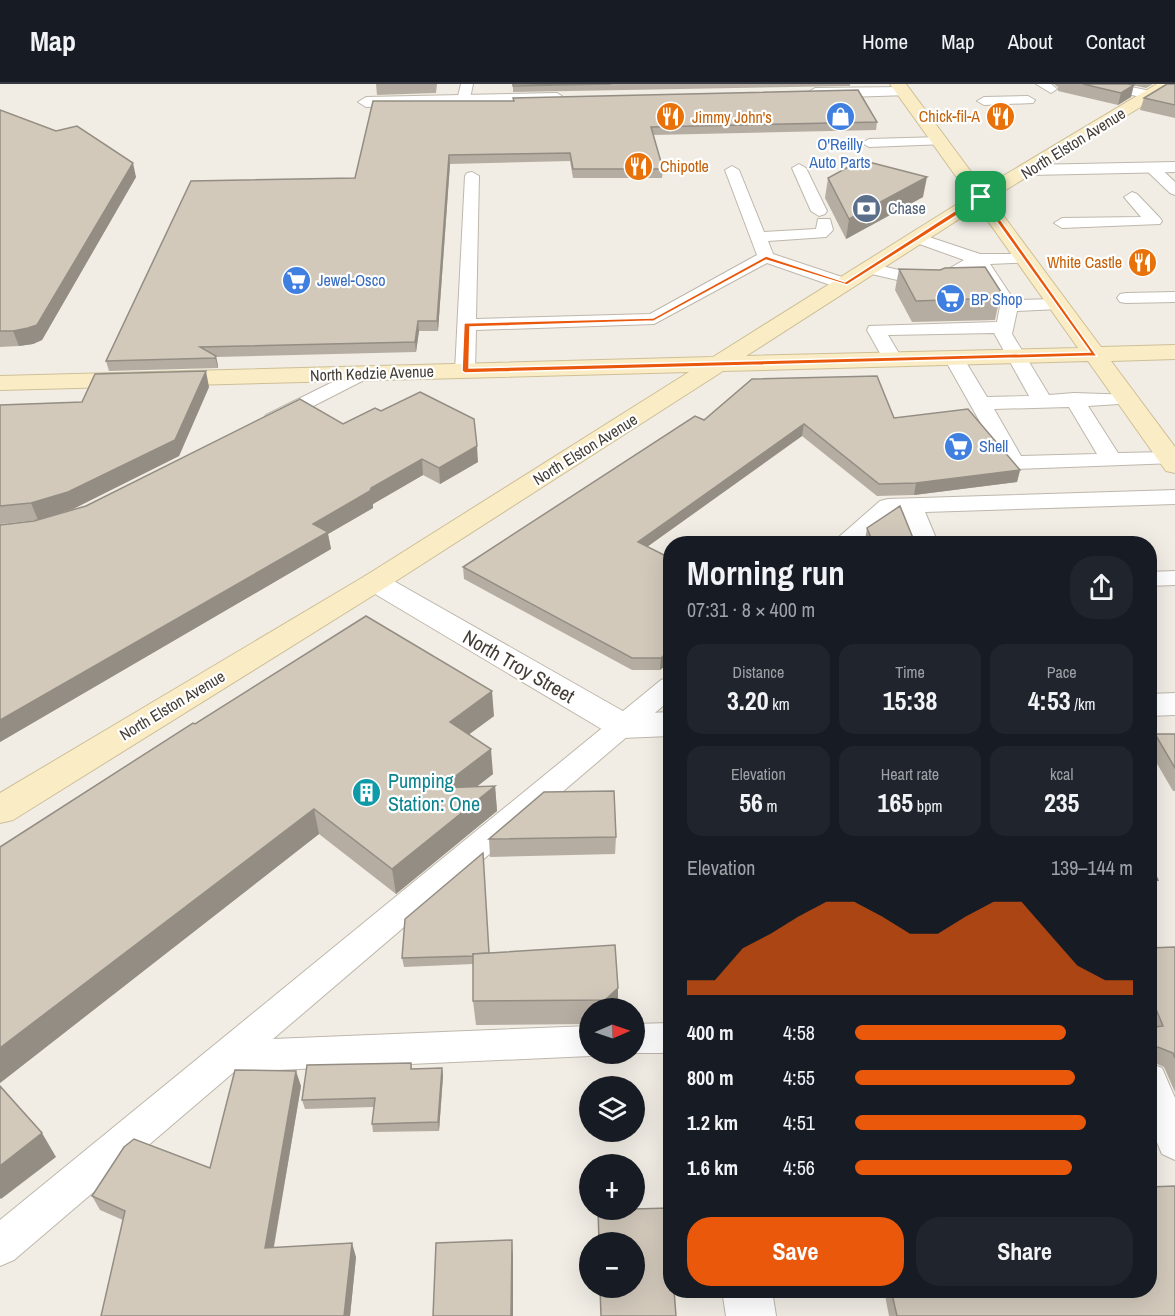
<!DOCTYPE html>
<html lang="en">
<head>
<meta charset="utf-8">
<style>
	:root { --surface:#171b24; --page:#20242c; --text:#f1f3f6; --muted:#9ea1a6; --line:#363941; --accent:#ea580c }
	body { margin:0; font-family:"Archivo Narrow",sans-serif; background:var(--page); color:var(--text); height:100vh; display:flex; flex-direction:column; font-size:22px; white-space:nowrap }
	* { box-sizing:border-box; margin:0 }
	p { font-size:20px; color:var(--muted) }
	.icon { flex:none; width:33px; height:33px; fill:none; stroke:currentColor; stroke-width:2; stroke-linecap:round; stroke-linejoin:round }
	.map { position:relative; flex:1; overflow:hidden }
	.sheet { position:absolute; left:663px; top:452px; width:494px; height:762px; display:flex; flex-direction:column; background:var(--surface); border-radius:24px; box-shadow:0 6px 24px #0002 }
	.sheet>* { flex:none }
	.needle { width:39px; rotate:88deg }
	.controls { position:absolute; left:579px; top:914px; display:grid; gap:12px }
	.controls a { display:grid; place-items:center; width:66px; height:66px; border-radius:50%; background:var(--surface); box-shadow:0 6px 24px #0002; font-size:30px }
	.pin { position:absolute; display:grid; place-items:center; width:51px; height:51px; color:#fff; margin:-26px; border-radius:12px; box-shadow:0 3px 9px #0006 }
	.round { display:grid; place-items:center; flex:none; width:63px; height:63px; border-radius:24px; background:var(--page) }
	.summary { display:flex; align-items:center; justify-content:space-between; height:102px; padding:0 24px }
	h1 { font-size:33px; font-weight:700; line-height:45px }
	.stats { display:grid; grid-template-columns:repeat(3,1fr); gap:9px; height:102px; padding:6px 24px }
	.stats div { display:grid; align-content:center; border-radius:15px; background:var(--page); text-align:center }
	.stats b { font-size:26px; font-weight:700 }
	.stats small { font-size:16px; font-weight:400 }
	.stats p { font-size:16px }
	.chart { height:168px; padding:12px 24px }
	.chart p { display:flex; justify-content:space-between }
	.chart svg { width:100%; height:108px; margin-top:6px; fill:var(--accent); opacity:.7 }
	.primary-button { display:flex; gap:12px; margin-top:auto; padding:12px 24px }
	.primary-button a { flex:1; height:69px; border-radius:24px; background:var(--accent); color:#fff; font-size:24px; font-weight:700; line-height:69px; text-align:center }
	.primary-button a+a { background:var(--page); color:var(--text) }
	ul { padding:0 24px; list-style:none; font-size:20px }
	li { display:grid; grid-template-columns:96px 72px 1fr; align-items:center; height:45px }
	li i { height:15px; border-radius:8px; background:var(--accent) }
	header { display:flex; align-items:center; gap:36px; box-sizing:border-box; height:84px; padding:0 30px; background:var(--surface); border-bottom:2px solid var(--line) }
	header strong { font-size:28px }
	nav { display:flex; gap:33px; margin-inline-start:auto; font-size:21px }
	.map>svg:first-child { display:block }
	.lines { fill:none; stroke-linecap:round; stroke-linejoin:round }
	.lane-casing { stroke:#beb7ab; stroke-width:2 }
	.street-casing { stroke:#beb7ab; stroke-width:2 }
	.secondary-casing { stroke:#cebf97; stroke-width:2 }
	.lane { fill:#fff; fill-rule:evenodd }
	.street { fill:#fff; fill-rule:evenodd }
	.secondary { fill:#faedc6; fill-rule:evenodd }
	.wall { fill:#b5ada1 }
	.shaded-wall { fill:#938d83 }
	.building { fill:#d2c9bb; stroke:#938d83; stroke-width:1.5 }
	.route { fill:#ea580c; stroke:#fff; stroke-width:1.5; fill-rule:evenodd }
	.labels { text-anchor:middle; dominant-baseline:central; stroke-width:4.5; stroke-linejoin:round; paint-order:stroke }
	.far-food-label { font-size:16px; fill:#c56008; stroke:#fff; text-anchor:end }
	.far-street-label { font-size:16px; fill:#433d35; stroke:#fff }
	.far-shop-label { font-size:16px; fill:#366cbe; stroke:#fff; text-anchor:start }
	.far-service-label { font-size:16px; fill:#4e5e75; stroke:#fff; text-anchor:start }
	.street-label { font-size:20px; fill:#433d35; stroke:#fff }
	.culture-label { font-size:20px; fill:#0d838f; stroke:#fff; text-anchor:start }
</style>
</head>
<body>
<header>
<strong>Map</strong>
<nav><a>Home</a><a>Map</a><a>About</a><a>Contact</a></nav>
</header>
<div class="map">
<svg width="1175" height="1232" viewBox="0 0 1175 1232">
	<rect width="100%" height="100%" fill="#f1ede5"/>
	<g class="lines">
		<defs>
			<g id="lane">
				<polygon points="461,0 473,0 469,19 459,19 457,16"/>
				<polygon points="1036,0 1051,0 1057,5 1051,9"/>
				<polygon points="1093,0 1117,0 1155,8 1156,11 1150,15 1095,3"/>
				<polygon points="1028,12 1035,16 1033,19 984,21 977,17 984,13"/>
				<polygon points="941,53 946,54 948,57 946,60 869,63 862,59 869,55"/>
				<polygon points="799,80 806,84 827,127 825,130 819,132 811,127 792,84"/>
				<polygon points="1152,80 1157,81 1175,98 1175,111 1170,109 1147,87 1145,84"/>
				<polygon points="732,82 739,86 764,148 816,145 818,135 830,135 833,146 826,153 768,157 773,170 851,196 854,200 851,204 839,204 767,179 654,240 476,246 475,287 472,291 458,291 455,287 465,92 467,89 472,88 479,92 476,235 650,230 757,171 725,86"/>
				<polygon points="1132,108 1137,110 1160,134 1162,137 1160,140 1062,144 1054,139 1062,134 1141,133 1124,113"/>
				<path d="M917 149 980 170H1031L1033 174 1031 178 990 180 1014 216 1059 215 1065 216 1068 220 1065 224 1059 225 1017 227 1012 250 1049 311 1074 309 1134 311 1137 315 1134 319 1088 322 1118 369 1170 368 1175 369V379L1014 385 1006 384 944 274 947 270H961L987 313 1029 312 994 249 888 251 903 276 900 280H886L867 246 869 242 997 238 1000 222 975 184 936 205 863 188 861 184 863 180 869 179 933 194 964 176 911 157 909 154ZM1069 323 1097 370 1021 372 994 325Z"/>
				<polygon points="1175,208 1175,218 1126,219 1120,218 1117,214 1120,210 1126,209"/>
				<polygon points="363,283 370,285 373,289 370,293 280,339 266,339 263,335 266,331"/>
				<polygon points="1175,406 1175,420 925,428 938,459 914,459 903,428 894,429 858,459 832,459 880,417 888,415"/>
				<polygon points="1175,487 1175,501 1149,502 1149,488"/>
				<polygon points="670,593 670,616 273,955 590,942 590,969 599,969 590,972 234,988 14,1176 0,1182 0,1136 661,596"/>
				<polygon points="670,939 670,969 630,969 634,969 634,940"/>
				<polygon points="1149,979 1162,984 1175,1014 1175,1076 1162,1070 1149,1040"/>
			</g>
			<g id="street">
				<polygon points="903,3 909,5 911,8 909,11 815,14 807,9 815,4"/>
				<polygon points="557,9 565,14 563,17 366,23 358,18 366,13"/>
				<polygon points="1175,78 1175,88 1029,91 1023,90 1020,86 1023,82 1029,81"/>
				<polygon points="375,489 385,492 628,630 670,628 670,652 622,654 610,650 365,504 360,498 365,492"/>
				<polygon points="1175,609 1175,631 1149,632 1149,610"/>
				<polygon points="722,1206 772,1206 776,1232 726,1232"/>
			</g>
			<path id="secondary" d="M890 0H906L983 104 1157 0H1175L1173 3 991 115 1101 263 1175 261V275L1111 277 1175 363V389L1166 387 1088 277 723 287 385 504 13 736 0 739V709L365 492 689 288 0 306V292L713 273 970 112ZM978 123 1078 264 746 272Z"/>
		</defs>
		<use href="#lane" class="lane-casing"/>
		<use href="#street" class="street-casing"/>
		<use href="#secondary" class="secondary-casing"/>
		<use href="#lane" class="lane"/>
		<use href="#street" class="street"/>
		<use href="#secondary" class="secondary"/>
	</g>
	<g class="wall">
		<polygon points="376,0 437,0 436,9 377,11"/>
		<polygon points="513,0 850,0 850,2 513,8"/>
		<polygon points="1054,0 1127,0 1131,13 1118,21 1058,7 1058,3"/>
		<polygon points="1128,0 1153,0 1146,4"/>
		<polygon points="1175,0 1175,34 1140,26 1144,14"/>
		<polygon points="373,17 877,38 876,46 653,51 663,85 662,94 573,94 570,77 450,80 438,247 419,247 416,268 216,273 218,282 218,284 109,287 106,277 355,94"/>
		<polygon points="0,26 136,93 42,256 33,260 19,262 0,263"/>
		<polygon points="828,94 923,113 846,155 825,114"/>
		<polygon points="899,185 1001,208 995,236 912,238 895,206"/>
		<polygon points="209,303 179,372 73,425 38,436 0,440 0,321 82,318"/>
		<polygon points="894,334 1020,386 1017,398 914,411 877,412 802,352 647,463 670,474 670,578 660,586 632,586 464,495 463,483 704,336"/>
		<polygon points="343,340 478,378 440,400 423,391 373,420 373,424 328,450 331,465 0,658 0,441 34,437 86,422"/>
		<polygon points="867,444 915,459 866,459 865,456"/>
		<polygon points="494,632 469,650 493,690 476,703 495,702 497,727 396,810 319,750 0,999 0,763 195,640"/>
		<polygon points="1155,650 1175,650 1175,707 1173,707 1149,666"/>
		<polygon points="616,753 615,770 490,773 489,755"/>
		<polygon points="1149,778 1158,796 1153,805 1149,805"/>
		<polygon points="1175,863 1175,1008 1164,983 1155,979 1155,998 1149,1008 1149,864"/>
		<polygon points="489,869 618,904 618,924 590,924 590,940 476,941 473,917 473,880 404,883 402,874"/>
		<polygon points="411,979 412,985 442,984 443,992 439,1047 373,1048 372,1040 374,1023 305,1025 302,1016"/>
		<polygon points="301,1002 274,1163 356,1173 350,1232 101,1232 123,1136 100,1126 92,1112 210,1084"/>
		<polygon points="884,1206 1149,1206 1175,1232 889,1232"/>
	</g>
	<g class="shaded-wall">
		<polygon points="1134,1 1131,13 1118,21 1121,9"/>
		<polygon points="449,71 450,80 438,247 437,237"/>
		<polygon points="133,79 136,93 42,256 33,260 19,262 13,247"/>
		<polygon points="927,93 923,113 846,155 849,135"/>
		<polygon points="418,237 419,247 416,268 415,258"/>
		<polygon points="216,272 218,282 218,284 215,274"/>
		<polygon points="206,287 209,303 179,372 73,425 38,436 31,419"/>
		<polygon points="804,340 802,352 637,470 638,458"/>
		<polygon points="477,362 478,378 440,400 439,384"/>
		<polygon points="422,375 423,391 373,420 373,424 328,450 331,465 0,658 0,636 371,404"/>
		<polygon points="1020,386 1017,398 914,411 916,399"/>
		<polygon points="670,566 670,578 660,586 661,574"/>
		<polygon points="492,607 494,632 452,663 450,638"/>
		<polygon points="491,665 493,690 443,729 440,704"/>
		<polygon points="495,702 497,727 396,810 392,785"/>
		<polygon points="314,725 319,750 0,999 0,964"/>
		<polygon points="618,904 618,924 605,924 605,916"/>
		<polygon points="442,984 443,992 439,1047 438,1038"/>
		<polygon points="296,987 301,1002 271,1178 265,1164"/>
		<polygon points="42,1049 56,1073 1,1115 0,1114 0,1082"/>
		<polygon points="512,1156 513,1171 513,1232 511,1232"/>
		<polygon points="352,1159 356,1173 350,1232 344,1232"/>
	</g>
	<g class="building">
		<polygon points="513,0 611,0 513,2"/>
		<polygon points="1083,0 1127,0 1134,1 1121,9"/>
		<polygon points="1167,0 1175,0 1175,21 1144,14"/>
		<polygon points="858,6 877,38 651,43 663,85 573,85 570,69 449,71 437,237 418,237 415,258 200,263 216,272 215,274 106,277 191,97 355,94 373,17 514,17 513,14"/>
		<polygon points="0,26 56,47 77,42 133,79 37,241 28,244 13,247 0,247"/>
		<polygon points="861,76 927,93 849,135 828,94"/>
		<polygon points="985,183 1001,208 1000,214 916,217 899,185 940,186 945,184"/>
		<polygon points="206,287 175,356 68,408 31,419 0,422 0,321 82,318 95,290"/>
		<polygon points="877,292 894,334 968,325 1020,386 916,399 879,400 804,340 638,458 670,474 670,566 661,574 632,574 463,483 695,332 704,336 752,295"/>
		<polygon points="420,308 474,335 477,362 439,384 422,375 371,404 370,407 313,440 328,448 0,636 0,441 34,437 86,422 300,315 343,340 375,324 381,327"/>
		<polygon points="900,422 915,459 873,459 867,444"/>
		<polygon points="366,532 492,607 450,638 491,665 440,704 495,702 392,785 314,725 0,964 0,763 193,639 195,640"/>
		<polygon points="1155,650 1175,650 1175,684"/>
		<polygon points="614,707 616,753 489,755 544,708"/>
		<polygon points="483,769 489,869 473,870 473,872 402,874 405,835"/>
		<polygon points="1149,778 1158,796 1149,797"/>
		<polygon points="615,861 618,904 605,916 473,917 473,870"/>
		<polygon points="1175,863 1175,974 1173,969 1158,963 1155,965 1155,998 1149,998 1149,944 1163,942 1149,908 1149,864"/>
		<polygon points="411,979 411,985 442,984 438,1038 372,1040 375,1014 302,1016 307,981"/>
		<polygon points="235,986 296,987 265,1164 352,1159 344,1232 101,1232 125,1127 92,1112 124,1063 134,1055 210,1084"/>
		<polygon points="0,1002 42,1049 0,1082"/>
		<polygon points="1175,1102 1175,1232 897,1232 891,1206 1149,1206 1149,1103"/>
		<polygon points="669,1124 670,1152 670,1206 674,1206 676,1232 601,1232 600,1203 634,1203 634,1158 599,1158 598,1126"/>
		<polygon points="512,1156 511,1232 433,1232 436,1159"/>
	</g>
	<path class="route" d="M979 111H983L1097 272 465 289 462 287 464 239 653 234 766 172 845 198ZM981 116 1090 268 469 284 470 243 654 237 766 176 847 201Z"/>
	<defs>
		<symbol id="shop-disc" viewBox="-11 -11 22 22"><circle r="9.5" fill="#3f7fe0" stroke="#fff"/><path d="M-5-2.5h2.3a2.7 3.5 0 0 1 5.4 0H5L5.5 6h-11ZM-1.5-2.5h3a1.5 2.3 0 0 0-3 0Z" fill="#fff"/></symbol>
		<symbol id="restaurant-disc" viewBox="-11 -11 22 22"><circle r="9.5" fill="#e8710a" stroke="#fff"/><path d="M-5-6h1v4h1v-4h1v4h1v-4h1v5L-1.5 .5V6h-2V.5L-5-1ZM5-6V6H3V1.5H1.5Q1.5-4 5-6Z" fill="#fff"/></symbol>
		<symbol id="bank-disc" viewBox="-11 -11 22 22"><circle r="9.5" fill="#5c6f8a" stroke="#fff"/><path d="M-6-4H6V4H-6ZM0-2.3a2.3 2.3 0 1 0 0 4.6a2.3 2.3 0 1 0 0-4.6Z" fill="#fff"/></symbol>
		<symbol id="supermarket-disc" viewBox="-11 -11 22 22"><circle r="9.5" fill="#3f7fe0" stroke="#fff"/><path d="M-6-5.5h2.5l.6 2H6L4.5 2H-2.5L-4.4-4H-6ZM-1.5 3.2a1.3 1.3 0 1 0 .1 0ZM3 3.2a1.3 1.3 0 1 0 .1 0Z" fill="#fff"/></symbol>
		<symbol id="building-disc" viewBox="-11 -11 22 22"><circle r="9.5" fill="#0f9aa8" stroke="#fff"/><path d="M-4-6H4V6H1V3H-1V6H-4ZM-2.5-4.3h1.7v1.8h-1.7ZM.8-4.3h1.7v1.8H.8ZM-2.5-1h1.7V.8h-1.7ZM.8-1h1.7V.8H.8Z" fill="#fff"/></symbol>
	</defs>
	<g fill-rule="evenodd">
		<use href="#shop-disc" x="824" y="16" width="33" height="33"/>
		<use href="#restaurant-disc" x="984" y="16" width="33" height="33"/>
		<use href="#restaurant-disc" x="654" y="16" width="33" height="33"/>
		<use href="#restaurant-disc" x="622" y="66" width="33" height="33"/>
		<use href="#bank-disc" x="850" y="108" width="33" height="33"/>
		<use href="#restaurant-disc" x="1126" y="162" width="33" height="33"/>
		<use href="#supermarket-disc" x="280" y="180" width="33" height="33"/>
		<use href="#supermarket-disc" x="934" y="198" width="33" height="33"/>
		<use href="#supermarket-disc" x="942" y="346" width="33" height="33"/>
		<use href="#building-disc" x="350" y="692" width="33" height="33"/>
	</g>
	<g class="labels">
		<g class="far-food-label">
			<text x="980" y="32">Chick-fil-A</text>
			<text x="692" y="33" text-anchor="start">Jimmy John's</text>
			<text x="660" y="82" text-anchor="start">Chipotle</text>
			<text x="1122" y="178">White Castle</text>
		</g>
		<g class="far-street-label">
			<text transform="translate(1073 59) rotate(-32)">North Elston Avenue</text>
			<text transform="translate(372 289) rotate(-2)">North Kedzie Avenue</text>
			<text transform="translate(585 365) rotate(-32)">North Elston Avenue</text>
			<text transform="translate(172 621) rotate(-31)">North Elston Avenue</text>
		</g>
		<g class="far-shop-label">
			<text x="840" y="60" text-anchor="middle">O'Reilly<tspan x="840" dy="18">Auto Parts</tspan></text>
			<text x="317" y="196">Jewel-Osco</text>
			<text x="971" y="215">BP Shop</text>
			<text x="979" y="362">Shell</text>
		</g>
		<g class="far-service-label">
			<text x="888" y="124">Chase</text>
		</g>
		<g class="street-label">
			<text transform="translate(519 582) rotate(30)">North Troy Street</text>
		</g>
		<g class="culture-label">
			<text x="388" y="696">Pumping<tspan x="388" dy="23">Station: One</tspan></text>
		</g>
	</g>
</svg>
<div class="controls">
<a><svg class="needle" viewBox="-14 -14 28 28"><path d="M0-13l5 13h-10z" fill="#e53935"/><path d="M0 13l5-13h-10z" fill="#9ea1a6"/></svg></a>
<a><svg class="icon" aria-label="layers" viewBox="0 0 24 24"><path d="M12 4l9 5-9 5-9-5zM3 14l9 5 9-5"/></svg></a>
<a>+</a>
<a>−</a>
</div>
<div class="pin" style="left:981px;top:113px;background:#1e9e55"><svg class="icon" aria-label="arrive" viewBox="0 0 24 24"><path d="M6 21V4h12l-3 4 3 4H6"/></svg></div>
<section class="sheet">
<div class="summary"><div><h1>Morning run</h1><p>07:31 · 8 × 400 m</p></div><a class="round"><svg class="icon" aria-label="share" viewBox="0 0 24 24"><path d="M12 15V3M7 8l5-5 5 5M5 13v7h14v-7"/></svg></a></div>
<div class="stats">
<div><p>Distance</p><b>3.20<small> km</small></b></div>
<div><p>Time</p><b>15:38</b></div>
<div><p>Pace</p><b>4:53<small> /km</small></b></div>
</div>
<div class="stats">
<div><p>Elevation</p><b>56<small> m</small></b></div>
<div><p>Heart rate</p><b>165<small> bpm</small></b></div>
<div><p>kcal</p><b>235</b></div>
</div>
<div class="chart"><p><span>Elevation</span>139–144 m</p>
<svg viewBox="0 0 160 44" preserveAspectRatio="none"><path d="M0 44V38L10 38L20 25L30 19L40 12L50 6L60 6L70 12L80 19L90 19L100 12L110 6L120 6L130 19L140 32L150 38L160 38V44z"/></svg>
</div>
<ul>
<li><b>400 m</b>4:58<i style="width:76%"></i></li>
<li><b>800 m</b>4:55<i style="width:79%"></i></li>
<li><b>1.2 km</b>4:51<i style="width:83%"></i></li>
<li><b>1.6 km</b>4:56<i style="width:78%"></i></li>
</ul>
<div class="primary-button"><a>Save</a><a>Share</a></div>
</section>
</div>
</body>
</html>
